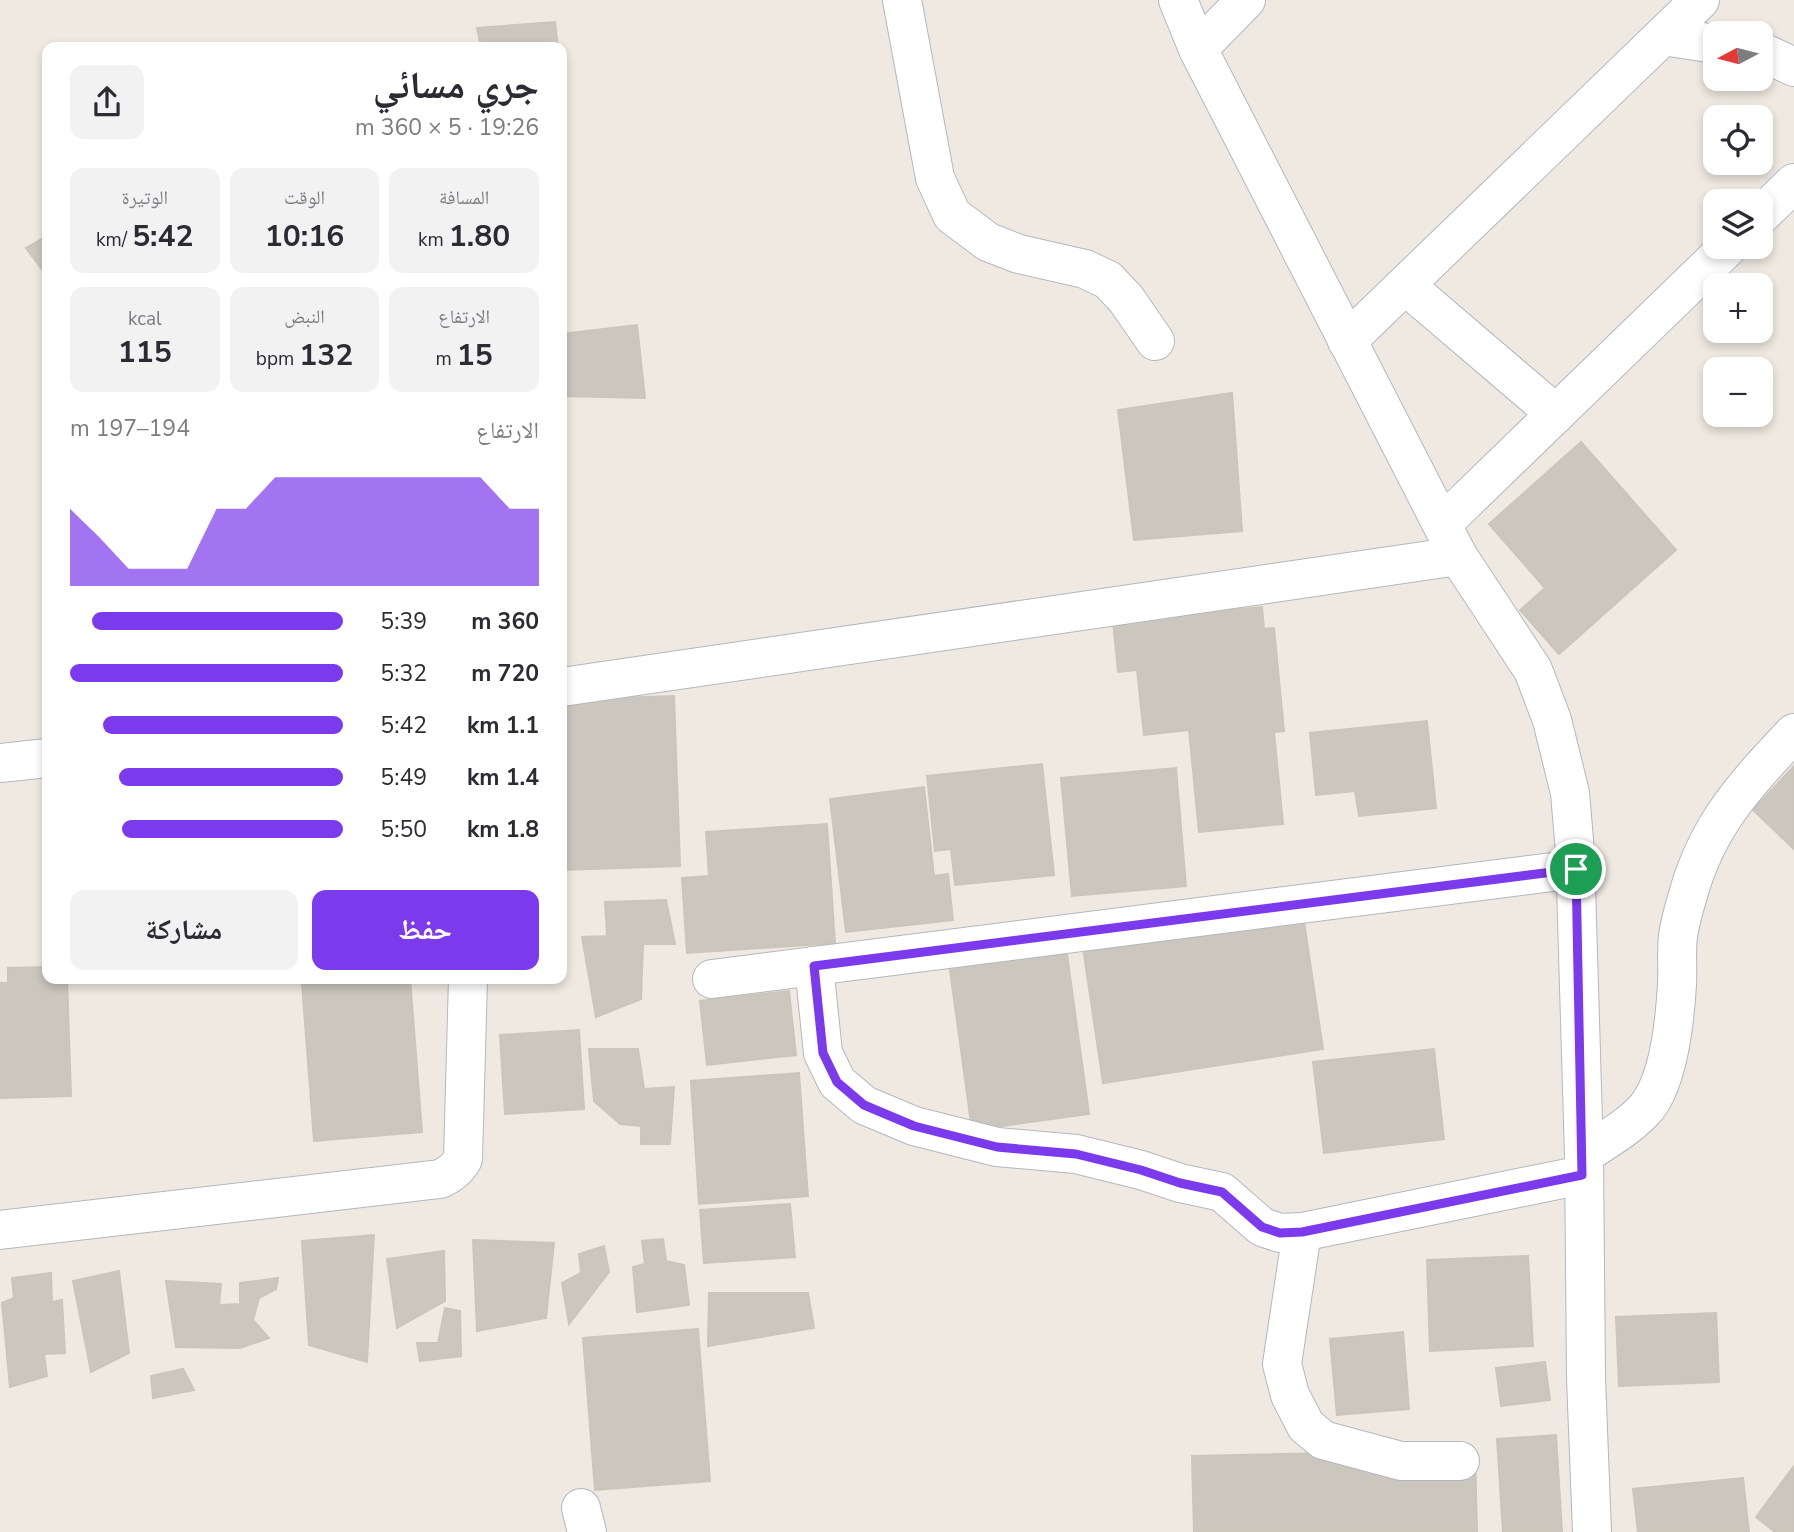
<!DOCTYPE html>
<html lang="ar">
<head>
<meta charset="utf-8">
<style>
	:root { --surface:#fff; --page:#f2f2f3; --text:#2b2b33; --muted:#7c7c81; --accent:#7c3aed }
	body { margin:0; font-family:"Nunito Sans","Noto Naskh Arabic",sans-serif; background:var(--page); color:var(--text); direction:rtl; height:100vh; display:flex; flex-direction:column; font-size:26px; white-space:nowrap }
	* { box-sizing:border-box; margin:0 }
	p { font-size:23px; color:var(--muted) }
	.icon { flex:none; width:38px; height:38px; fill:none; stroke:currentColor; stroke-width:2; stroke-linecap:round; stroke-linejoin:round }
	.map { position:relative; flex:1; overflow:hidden; direction:ltr }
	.side { position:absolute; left:42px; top:42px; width:525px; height:942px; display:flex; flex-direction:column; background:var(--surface); border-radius:14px; box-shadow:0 4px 10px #0003; direction:rtl }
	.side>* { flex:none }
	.needle { width:46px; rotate:263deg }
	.buttons { position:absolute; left:1703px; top:21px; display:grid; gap:14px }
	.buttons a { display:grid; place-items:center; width:70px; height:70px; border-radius:14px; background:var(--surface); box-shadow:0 4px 10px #0003; font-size:35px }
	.pin { position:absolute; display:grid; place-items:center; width:60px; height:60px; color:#fff; margin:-30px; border:4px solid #fff; border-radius:50%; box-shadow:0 2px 7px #0007 }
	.round { display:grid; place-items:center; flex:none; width:74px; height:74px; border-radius:14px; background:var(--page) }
	.summary { display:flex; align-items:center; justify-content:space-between; height:119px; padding:0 28px }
	h1 { font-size:38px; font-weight:700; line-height:52px }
	.figures { display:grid; grid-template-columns:repeat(3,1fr); gap:10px; height:119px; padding:7px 28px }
	.figures div { display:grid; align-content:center; border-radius:14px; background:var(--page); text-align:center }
	.figures b { font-size:30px; font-weight:700 }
	.figures small { font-size:19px; font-weight:400 }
	.figures p { font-size:19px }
	.chart { height:196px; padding:14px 28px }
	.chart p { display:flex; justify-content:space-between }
	.chart svg { width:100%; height:126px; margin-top:7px; fill:var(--accent); opacity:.7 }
	.cta { display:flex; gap:14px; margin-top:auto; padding:14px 28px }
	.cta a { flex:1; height:80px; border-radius:14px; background:var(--accent); color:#fff; font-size:28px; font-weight:700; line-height:80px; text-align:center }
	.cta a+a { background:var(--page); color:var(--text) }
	ul { padding:0 28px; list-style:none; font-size:23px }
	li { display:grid; grid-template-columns:112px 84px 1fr; align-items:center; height:52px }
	li i { height:18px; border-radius:9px; background:var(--accent) }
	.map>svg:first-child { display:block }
	.building { fill:#cbc7bf; stroke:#cbc5ba; stroke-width:2 }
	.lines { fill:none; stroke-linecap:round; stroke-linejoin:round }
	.street-casing { stroke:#b4b7c1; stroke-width:40 }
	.street { stroke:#fff; stroke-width:38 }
	.route-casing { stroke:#fff; stroke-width:14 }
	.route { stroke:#7c3aed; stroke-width:9 }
</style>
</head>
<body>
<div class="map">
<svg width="1794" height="1532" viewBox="0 0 1794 1532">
	<rect width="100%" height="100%" fill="#efe9e1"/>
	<g class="building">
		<polygon points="555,22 558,47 481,47 477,28"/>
		<polygon points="47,236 47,276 26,248"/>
		<polygon points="637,325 645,398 562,396 562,334"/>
		<polygon points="1232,393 1242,531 1134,540 1118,410"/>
		<polygon points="1581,442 1676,550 1559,654 1520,610 1545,588 1489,524"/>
		<polygon points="1262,607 1264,629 1274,628 1284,731 1274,732 1283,824 1199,832 1189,730 1144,735 1137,670 1118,672 1113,621"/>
		<polygon points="674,696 680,866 562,870 562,700"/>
		<polygon points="1427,721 1436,808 1359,816 1355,791 1316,795 1310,733"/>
		<polygon points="1042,764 1054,875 955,885 951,849 935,851 927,776"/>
		<polygon points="1794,766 1794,849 1753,810"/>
		<polygon points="1176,768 1186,886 1072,896 1061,778"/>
		<polygon points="924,787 934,876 948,874 953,920 846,932 830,799"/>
		<polygon points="827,824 835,943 687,953 682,878 709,876 706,832"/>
		<polygon points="666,900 675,944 643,944 641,999 596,1017 582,937 607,936 605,902"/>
		<polygon points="1302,908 1323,1049 1103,1083 1082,941"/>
		<polygon points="1066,947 1089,1114 972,1130 949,963"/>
		<polygon points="47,967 47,978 67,978 71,1096 0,1098 0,983 8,983 8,968"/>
		<polygon points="355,978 410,978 422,1132 314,1141 302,983"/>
		<polygon points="789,991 796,1055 707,1065 700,1001"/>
		<polygon points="579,1030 584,1109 505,1114 500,1035"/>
		<polygon points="589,1049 638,1049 644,1089 674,1087 670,1144 641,1144 641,1126 620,1124 594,1101"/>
		<polygon points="1434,1049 1444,1139 1324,1153 1313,1062"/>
		<polygon points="799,1073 808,1196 699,1204 691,1081"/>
		<polygon points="790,1204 795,1257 704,1263 700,1210"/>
		<polygon points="374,1235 367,1362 309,1345 302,1241"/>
		<polygon points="663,1239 666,1261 684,1265 689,1305 637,1312 633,1267 645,1264 642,1241"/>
		<polygon points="473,1240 554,1243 546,1318 477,1331"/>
		<polygon points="604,1246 609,1272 569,1324 562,1283 581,1273 579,1254"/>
		<polygon points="444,1251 445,1301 397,1328 387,1259"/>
		<polygon points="1528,1256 1533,1346 1430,1351 1427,1260"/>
		<polygon points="119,1271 129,1353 91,1372 73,1281"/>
		<polygon points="51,1273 52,1302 62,1300 65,1353 44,1354 47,1376 10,1387 2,1303 14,1298 12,1278"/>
		<polygon points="278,1278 276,1289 259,1298 253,1320 269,1338 240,1348 176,1347 166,1281 221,1284 219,1305 240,1304 240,1283"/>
		<polygon points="709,1293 808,1293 814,1328 708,1346"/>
		<polygon points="445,1308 460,1311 461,1356 420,1361 417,1343 438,1343"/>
		<polygon points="1716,1313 1719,1382 1619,1386 1616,1317"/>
		<polygon points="698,1329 710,1481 595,1490 583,1338"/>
		<polygon points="1403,1332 1409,1409 1337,1415 1330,1339"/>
		<polygon points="1545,1362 1550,1400 1501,1406 1496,1368"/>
		<polygon points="183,1369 194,1390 153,1398 151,1376"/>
		<polygon points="1556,1435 1562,1532 1503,1532 1497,1439"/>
		<polygon points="1475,1450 1477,1532 1194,1532 1192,1456"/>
		<polygon points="1794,1466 1794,1532 1775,1532 1756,1517"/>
		<polygon points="1743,1478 1749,1532 1638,1532 1633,1489"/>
	</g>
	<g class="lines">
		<defs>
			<g id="street">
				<polyline points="902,0 935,178 952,215 988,242 1019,254 1085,269 1108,280 1126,299 1155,341"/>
				<polyline points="1178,0 1198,49 1458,556 1533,670 1552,720 1570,793 1575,852 1584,1155 1586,1378 1592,1532"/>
				<polyline points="1663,36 1715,44"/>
				<polyline points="1198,49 1246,0"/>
				<polyline points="1760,51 1794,67"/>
				<polyline points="1760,216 1794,183"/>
				<polyline points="1405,285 1556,414"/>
				<polyline points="1347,341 1700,0"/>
				<polyline points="1442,524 1728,247"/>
				<polyline points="562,687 1458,556"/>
				<polyline points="0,763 47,758"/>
				<polyline points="814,966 823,1053 837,1082 864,1105 914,1126 997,1147 1076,1154 1141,1170 1180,1183 1222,1192 1262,1227 1280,1233 1302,1232 1582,1175"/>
				<polyline points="712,979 1576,869"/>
				<path d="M1584 1155C1605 1140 1630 1127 1647 1107 1669 1079 1675 1019 1677 984 1678 968 1676 952 1678 936 1680 923 1684 908 1688 895 1707 825 1746 784 1794 733"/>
				<path d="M0 1230 440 1179C451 1174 457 1169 463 1159L468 978"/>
				<polyline points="1302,1232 1282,1364 1290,1395 1306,1426 1323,1440 1401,1461 1460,1461"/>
				<polyline points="581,1508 587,1532"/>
			</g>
		</defs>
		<use href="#street" class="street-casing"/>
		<use href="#street" class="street"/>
	</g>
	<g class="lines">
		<defs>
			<polygon id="route" points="1576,869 1582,1175 1302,1232 1280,1233 1262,1227 1222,1192 1180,1183 1141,1170 1076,1154 997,1147 914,1126 864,1105 837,1082 823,1053 814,966"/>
		</defs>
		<use href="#route" class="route-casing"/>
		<use href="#route" class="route"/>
	</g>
</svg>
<div class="buttons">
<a><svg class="needle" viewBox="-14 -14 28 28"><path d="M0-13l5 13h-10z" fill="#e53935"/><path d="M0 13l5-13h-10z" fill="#7c7c81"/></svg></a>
<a><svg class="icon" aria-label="locate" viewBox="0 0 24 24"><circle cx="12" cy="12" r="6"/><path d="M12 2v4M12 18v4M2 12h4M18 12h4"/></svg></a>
<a><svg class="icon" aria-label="layers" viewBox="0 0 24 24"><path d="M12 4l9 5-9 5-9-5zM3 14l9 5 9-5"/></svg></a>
<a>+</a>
<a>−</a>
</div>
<div class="pin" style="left:1576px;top:869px;background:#1e9e55"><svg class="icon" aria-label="arrive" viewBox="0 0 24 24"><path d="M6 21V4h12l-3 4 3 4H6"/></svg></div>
<section class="side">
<div class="summary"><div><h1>جري مسائي</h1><p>19:26 · 5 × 360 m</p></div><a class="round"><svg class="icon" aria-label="share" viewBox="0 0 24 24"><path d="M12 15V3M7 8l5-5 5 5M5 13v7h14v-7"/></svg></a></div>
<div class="figures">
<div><p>المسافة</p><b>1.80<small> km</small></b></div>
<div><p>الوقت</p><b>10:16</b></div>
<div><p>الوتيرة</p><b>5:42<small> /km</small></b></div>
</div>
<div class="figures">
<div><p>الارتفاع</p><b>15<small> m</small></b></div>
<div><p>النبض</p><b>132<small> bpm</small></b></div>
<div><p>kcal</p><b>115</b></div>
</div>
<div class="chart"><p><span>الارتفاع</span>194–197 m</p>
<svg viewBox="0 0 160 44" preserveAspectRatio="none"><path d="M0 44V17L10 27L20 38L30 38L40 38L50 17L60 17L70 6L80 6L90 6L100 6L110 6L120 6L130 6L140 6L150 17L160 17V44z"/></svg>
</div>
<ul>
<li><b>360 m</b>5:39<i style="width:92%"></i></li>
<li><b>720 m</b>5:32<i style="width:100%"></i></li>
<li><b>1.1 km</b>5:42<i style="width:88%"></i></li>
<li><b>1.4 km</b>5:49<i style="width:82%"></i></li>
<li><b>1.8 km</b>5:50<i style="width:81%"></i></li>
</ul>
<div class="cta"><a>حفظ</a><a>مشاركة</a></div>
</section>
</div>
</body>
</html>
